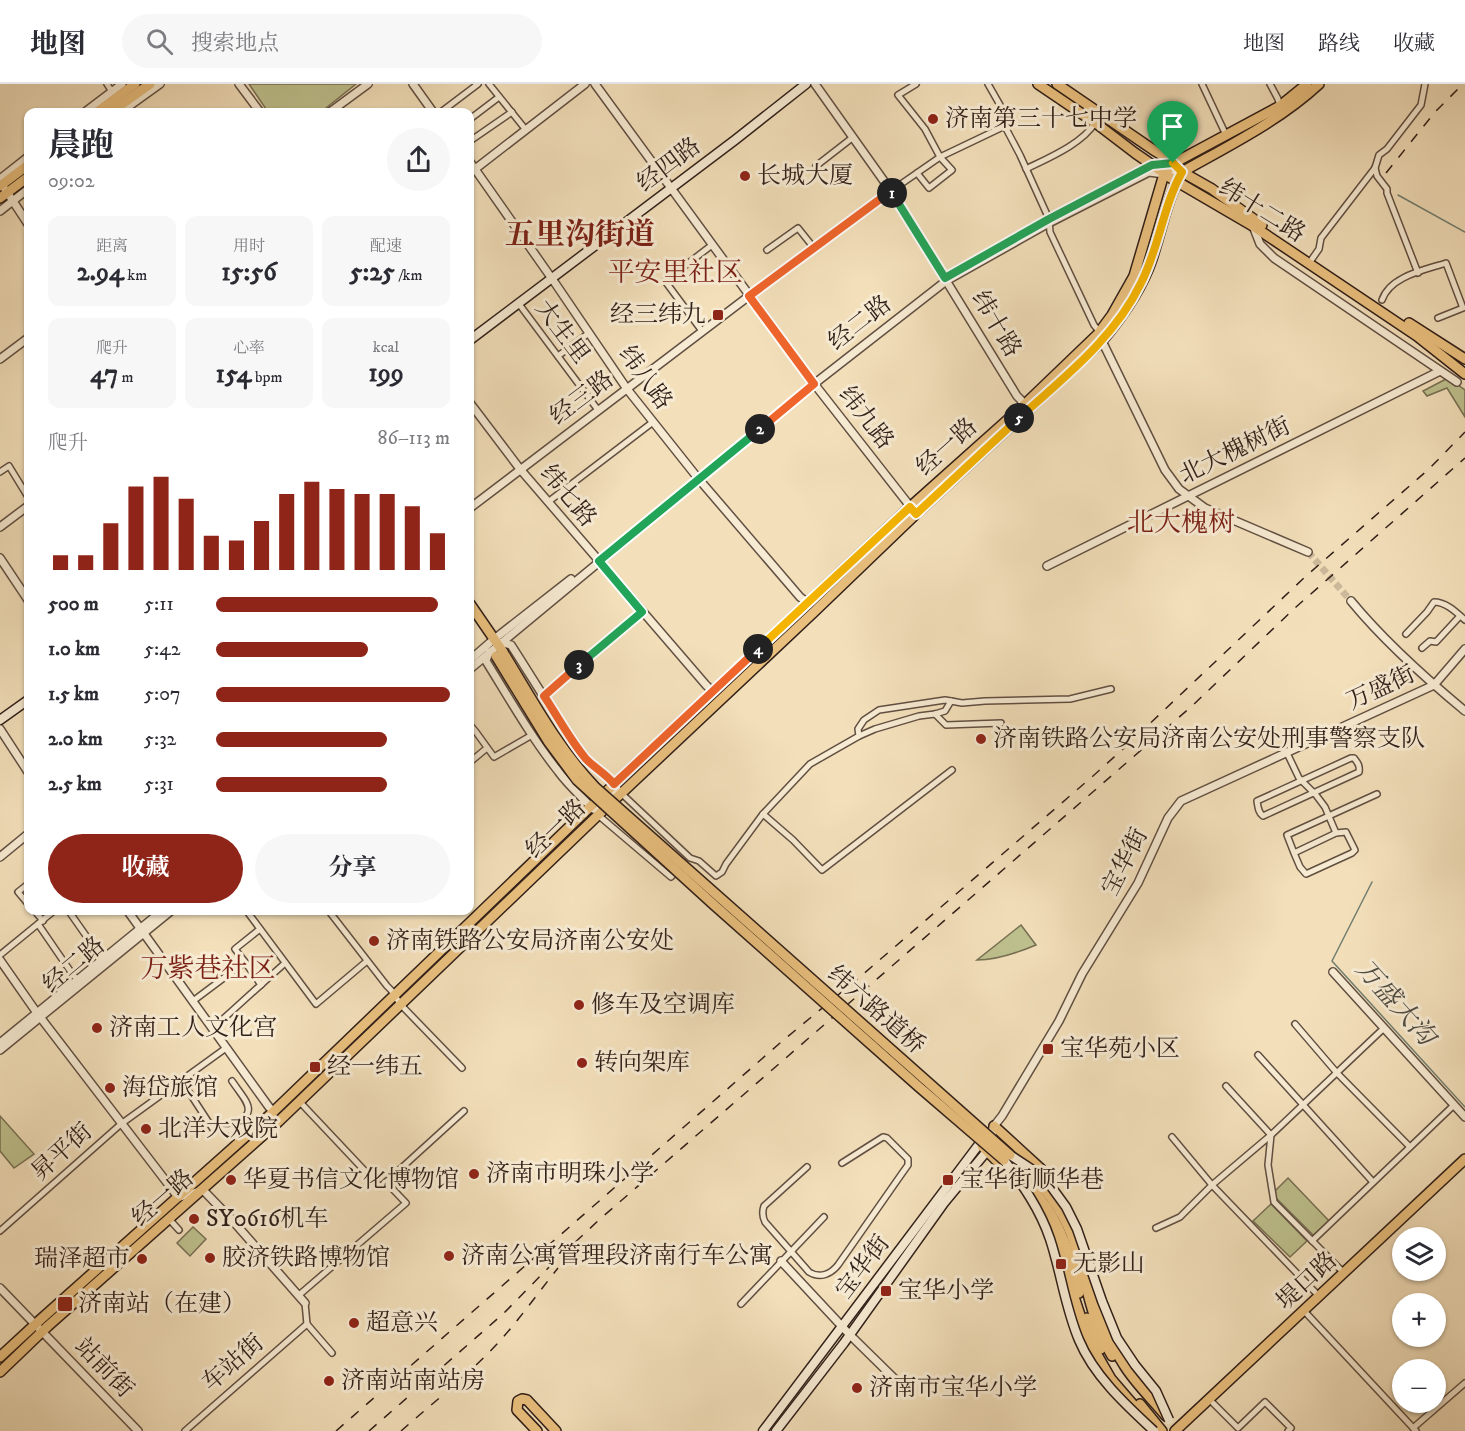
<!DOCTYPE html>
<html lang="zh">
<head>
<meta charset="utf-8">
<style>
	:root { --surface:#fff; --page:#f7f7f7; --text:#2b2b33; --muted:#7c7c81; --line:#e1e1e2; --accent:#8f2418 }
	body { margin:0; font-family:"IM FELL DW Pica","Noto Serif SC",serif; background:var(--page); color:var(--text); height:100vh; display:flex; flex-direction:column; font-size:22px; white-space:nowrap }
	* { box-sizing:border-box; margin:0 }
	p { font-size:20px; color:var(--muted) }
	.icon { flex:none; width:33px; height:33px; fill:none; stroke:currentColor; stroke-width:2; stroke-linecap:round; stroke-linejoin:round }
	.map { position:relative; flex:1; overflow:hidden }
	.side { position:absolute; left:24px; top:24px; width:450px; height:807px; display:flex; flex-direction:column; background:var(--surface); border-radius:12px; box-shadow:0 2px 4px #0004 }
	.side>* { flex:none }
	.fabs { position:absolute; left:1392px; top:1143px; display:grid; gap:12px }
	.fabs a { display:grid; place-items:center; width:54px; height:54px; border-radius:50%; background:var(--surface); box-shadow:0 2px 4px #0004; font-size:30px }
	.pin { position:absolute; display:grid; place-items:center; width:51px; height:51px; color:#fff; margin:-62px -26px; border-radius:50% 50% 50% 0; rotate:-45deg; box-shadow:0 0 6px #0007 }
	.pin .icon { rotate:45deg }
	.km { position:absolute; width:30px; height:30px; margin:-15px; border-radius:50%; background:#222; color:#fff; font-size:16px; line-height:30px; text-align:center }
	.round { display:grid; place-items:center; flex:none; width:63px; height:63px; border-radius:32px; background:var(--page) }
	.overview { display:flex; align-items:center; justify-content:space-between; height:102px; padding:0 24px }
	h1 { font-size:33px; font-weight:700; line-height:45px }
	.stats { display:grid; grid-template-columns:repeat(3,1fr); gap:9px; height:102px; padding:6px 24px }
	.stats div { display:grid; align-content:center; border-radius:12px; background:var(--page); text-align:center }
	.stats b { font-size:26px; font-weight:700 }
	.stats small { font-size:16px; font-weight:400 }
	.stats p { font-size:16px }
	.chart { height:168px; padding:12px 24px }
	.chart p { display:flex; justify-content:space-between }
	.chart svg { width:100%; height:108px; margin-top:6px; stroke:var(--accent); stroke-width:6 }
	.primary-button { display:flex; gap:12px; margin-top:auto; padding:12px 24px }
	.primary-button a { flex:1; height:69px; border-radius:36px; background:var(--accent); color:#fff; font-size:24px; font-weight:700; line-height:69px; text-align:center }
	.primary-button a+a { background:var(--page); color:var(--text) }
	ul { padding:0 24px; list-style:none; font-size:20px }
	li { display:grid; grid-template-columns:96px 72px 1fr; align-items:center; height:45px }
	li i { height:15px; border-radius:8px; background:var(--accent) }
	header { display:flex; align-items:center; gap:36px; box-sizing:border-box; height:84px; padding:0 30px; background:var(--surface); border-bottom:2px solid var(--line) }
	header strong { font-size:28px }
	nav { display:flex; gap:33px; margin-inline-start:auto; font-size:21px }
	.search { width:420px; height:54px; background:var(--page); display:flex; align-items:center; gap:15px; box-sizing:border-box; padding:0 21px; border-radius:33px; color:var(--muted); font-size:22px }
	.map>svg:first-child { display:block }
	.green { fill:#bec18e; stroke:#777054; stroke-width:1.5 }
	.lines { fill:none; stroke-linecap:round; stroke-linejoin:round }
	.stream { stroke:#717e71; stroke-width:1.5 }
	.tertiary-tunnel { stroke:#ccb99b; stroke-width:7; stroke-dasharray:7 3.5; stroke-linecap:butt }
	.minor-casing { stroke:#614f42; stroke-width:8 }
	.tertiary-casing { stroke:#614f42; stroke-width:10 }
	.secondary-casing { stroke:#301f19; stroke-width:11 }
	.primary-casing { stroke:#301f19; stroke-width:12 }
	.minor { stroke:#f7ebd3; stroke-width:5 }
	.tertiary { stroke:#f7ebd3; stroke-width:7 }
	.secondary { stroke:#f7ebd3; stroke-width:8 }
	.primary { stroke:#eac07e; stroke-width:9 }
	.rail { stroke:#301f19; stroke-width:1.5; stroke-dasharray:10 10; stroke-linecap:butt }
	.secondary-bridge-casing { stroke:#301f19; stroke-width:11; stroke-linecap:butt }
	.primary-bridge-casing { stroke:#301f19; stroke-width:12; stroke-linecap:butt }
	.secondary-bridge { stroke:#f7ebd3; stroke-width:8 }
	.primary-bridge { stroke:#eac07e; stroke-width:9 }
	.split-1-casing { stroke:#fff; stroke-width:12 }
	.split-2-casing { stroke:#fff; stroke-width:12 }
	.split-3-casing { stroke:#fff; stroke-width:12 }
	.split-4-casing { stroke:#fff; stroke-width:12 }
	.split-5-casing { stroke:#fff; stroke-width:12 }
	.split-6-casing { stroke:#fff; stroke-width:12 }
	.split-1 { stroke:#22a559; stroke-width:8 }
	.split-2 { stroke:#f0652b; stroke-width:8 }
	.split-3 { stroke:#22a559; stroke-width:8 }
	.split-4 { stroke:#f0652b; stroke-width:8 }
	.split-5 { stroke:#f5b400; stroke-width:8 }
	.split-6 { stroke:#f5b400; stroke-width:8 }
	.poi-dot { fill:#8f2418; stroke:#f7ebd3; stroke-width:2 }
	.labels { text-anchor:middle; dominant-baseline:central; stroke-width:6; stroke-linejoin:round; paint-order:stroke }
	.poi-label { font-size:24px; fill:#301f19; stroke:#f7ebd3; text-anchor:start }
	.street-label { font-size:24px; fill:#301f19; stroke:#f7ebd3 }
	.water-label { font-size:26px; font-style:italic; fill:#504e45; stroke:#f7ebd3 }
	.quarter-label { font-size:27px; fill:#7a1f14; stroke:#f7ebd3 }
	.district-label { font-size:30px; font-weight:bold; fill:#7a1f14; stroke:#f7ebd3 }
</style>
</head>
<body>
<header>
<strong>地图</strong>
<div class="search"><svg class="icon" aria-label="search" viewBox="0 0 24 24"><circle cx="10" cy="10" r="6"/><path d="M15 15l6 6"/></svg>搜索地点</div>
<nav><a>地图</a><a>路线</a><a>收藏</a></nav>
</header>
<div class="map">
<svg width="1465" height="1347" viewBox="0 0 1465 1347">
	<rect width="100%" height="100%" fill="#f3e0bb"/>
	<filter id="stains"><feTurbulence type="fractalNoise" baseFrequency=".00333" numOctaves="4"/><feColorMatrix values="0 0 0 0 .2 0 0 0 0 .09 0 0 0 0 .02 0 0 0 .5 -.17"/></filter>
	<radialGradient id="worn" r=".72"><stop offset=".6" stop-color="#630" stop-opacity="0"/><stop offset="1" stop-color="#630" stop-opacity=".3"/></radialGradient>
	<g class="green">
		<polygon points="249,0 356,0 321,28 268,28"/>
		<polygon points="1448,294 1465,306 1465,333 1447,304 1427,312 1423,307"/>
		<path d="M1021 841 1036 861C1017 869 997 876 977 876Z"/>
		<polygon points="0,1032 34,1070 14,1084 0,1067"/>
		<polygon points="1288,1094 1331,1139 1316,1154 1272,1110"/>
		<polygon points="1271,1120 1307,1157 1290,1173 1253,1137"/>
		<polygon points="193,1143 206,1155 190,1172 177,1159"/>
	</g>
	<g class="lines">
		<g class="stream">
			<polyline points="1398,111 1465,148"/>
			<polyline points="1372,798 1332,877 1465,1023"/>
		</g>
		<polyline class="tertiary-tunnel" points="1308,468 1351,517"/>
		<defs>
			<g id="minor">
				<polyline points="107,0 112,8"/>
				<polyline points="489,0 526,46"/>
				<polyline points="916,0 898,11 925,45 940,73 952,86 929,104 917,89"/>
				<polyline points="988,0 1000,21 1001,35 1020,71 1049,135 1050,148 1094,241 1098,246 1098,250"/>
				<polyline points="1202,0 1226,51"/>
				<polyline points="1270,0 1278,15 1280,22"/>
				<polyline points="441,28 478,0"/>
				<polyline points="470,35 499,13"/>
				<polyline points="470,57 512,28"/>
				<polyline points="816,82 852,54"/>
				<polyline points="1375,84 1377,92 1387,105 1387,109 1418,189"/>
				<path d="M1026 85C1048 74 1082 60 1095 39"/>
				<polyline points="891,107 940,73 1005,42"/>
				<polyline points="767,166 798,144 814,164"/>
				<polyline points="1312,175 1319,165 1321,154 1375,84 1379,71 1387,65 1421,21 1425,0"/>
				<path d="M1382 216C1390 192 1425 186 1446 179L1463 224 1438 234"/>
				<polyline points="519,220 598,326"/>
				<polyline points="702,247 665,197 712,161"/>
				<polyline points="558,272 589,249"/>
				<polyline points="0,388 9,382 28,413"/>
				<polyline points="548,418 653,338"/>
				<path d="M1406 550 1427 528 1434 518C1446 518 1456 528 1465 536"/>
				<polyline points="1422,564 1430,557 1436,558 1460,532"/>
				<polyline points="544,612 642,528"/>
				<polyline points="935,630 946,641 1001,639"/>
				<polyline points="470,641 476,648 494,673 532,651"/>
				<polyline points="859,652 875,645 919,632 935,630 945,627 951,617 962,619 985,617 1070,615 1111,605"/>
				<polyline points="1287,669 1299,694 1316,711 1325,723 1336,749"/>
				<path d="M1351 674H1354C1358 679 1360 682 1359 688L1263 732C1258 728 1258 723 1257 717Z"/>
				<polyline points="470,678 487,664"/>
				<polyline points="621,709 690,774 699,777 716,792 722,788 726,780 763,730 810,680 859,652 858,645 864,636 879,626 945,616 951,617"/>
				<polyline points="763,730 793,756 822,786 952,686"/>
				<polyline points="598,731 671,793 678,786"/>
				<polyline points="1294,769 1300,783 1306,790 1352,769 1355,766 1346,748 1336,749 1294,769 1287,751 1377,710"/>
				<polyline points="28,800 18,808 28,820"/>
				<polyline points="34,826 43,837"/>
				<polyline points="68,826 103,876"/>
				<polyline points="246,826 316,920 367,877"/>
				<polyline points="328,826 387,902 391,906 401,921 462,984"/>
				<polyline points="38,840 73,891 78,896"/>
				<polyline points="0,871 55,826"/>
				<polyline points="245,878 261,901"/>
				<polyline points="193,917 245,878 235,865 260,845"/>
				<polyline points="1295,940 1337,989 1410,1063"/>
				<polyline points="212,945 285,879"/>
				<polyline points="1258,971 1373,1098"/>
				<polyline points="187,1005 213,1045 230,1046 240,1058"/>
				<polyline points="299,1017 380,1103 386,1098"/>
				<path d="M230 1046C259 1026 249 1022 232 997"/>
				<polyline points="1172,1053 1212,1101 1315,1208"/>
				<path d="M807 1083 764 1122C762 1128 762 1132 765 1138L809 1188C820 1195 831 1190 838 1181L903 1088 908 1081V1075L887 1054 883 1053 842 1079"/>
				<polyline points="169,1135 179,1146"/>
				<polyline points="1156,1144 1180,1133 1212,1101 1271,1051 1226,1002"/>
				<polyline points="0,1147 121,1040 226,964"/>
				<polyline points="1312,1157 1454,1021"/>
				<polyline points="1344,1189 1274,1118 1268,1081 1271,1051 1384,944"/>
				<polyline points="299,1211 406,1119 386,1098 464,1027"/>
				<polyline points="305,1219 307,1240 332,1269"/>
				<polyline points="741,1220 824,1133"/>
				<polyline points="1307,1230 1416,1347"/>
				<polyline points="1213,1319 1238,1344 1265,1318 1291,1344 1288,1347"/>
				<polyline points="1413,1344 1465,1299"/>
				<polyline points="185,1347 307,1240"/>
			</g>
			<g id="tertiary">
				<polyline points="239,0 260,28"/>
				<polyline points="413,0 433,28"/>
				<polyline points="595,0 812,297 913,426"/>
				<polyline points="815,0 891,107 1017,312 1021,316 1023,322"/>
				<polyline points="85,28 122,0"/>
				<polyline points="121,28 160,0"/>
				<polyline points="330,28 368,0"/>
				<polyline points="470,78 555,199 627,305 697,393 800,513 804,516 806,520"/>
				<polyline points="470,89 585,0"/>
				<polyline points="0,95 28,73"/>
				<polyline points="5,105 28,140"/>
				<polyline points="0,127 28,105"/>
				<polyline points="1253,142 1260,160 1274,174 1457,298"/>
				<polyline points="1102,257 1165,386 1179,405 1205,424 1308,468"/>
				<polyline points="0,275 28,254"/>
				<polyline points="470,319 520,385 706,601 709,604 712,608"/>
				<polyline points="470,424 749,212 891,107"/>
				<polyline points="0,443 28,422"/>
				<polyline points="0,474 28,516"/>
				<polyline points="1047,482 1440,287"/>
				<path d="M1351 517C1384 557 1424 593 1465 627"/>
				<path d="M498 558 511 561C535 598 558 638 585 673 594 685 610 692 617 705L596 724 598 731"/>
				<path d="M489 568 486 577C509 614 531 653 558 687 568 701 582 713 593 725"/>
				<polyline points="470,576 493,556 571,495"/>
				<polyline points="470,585 814,300 946,197 1049,139 1149,88 1164,90 1182,88"/>
				<polyline points="0,645 28,688"/>
				<polyline points="0,773 28,750"/>
				<polyline points="127,826 269,1023 271,1025 272,1029"/>
				<polyline points="0,876 37,929 175,1109 177,1114 203,1106 232,1136 305,1219"/>
				<polyline points="1333,888 1465,1033"/>
				<polyline points="0,959 163,826"/>
				<polyline points="0,966 172,826"/>
				<polyline points="994,1042 1002,1032 1059,937 1082,890 1138,799 1168,734 1181,717 1434,601 1465,565"/>
				<polyline points="781,1177 850,1251 902,1302"/>
				<polyline points="0,1204 138,1347"/>
			</g>
			<g id="secondary">
				<polyline points="470,256 735,56 806,0"/>
				<polyline points="0,636 28,616"/>
				<polyline points="763,1347 983,1055"/>
				<polyline points="776,1347 844,1259 944,1119 987,1067 994,1042"/>
			</g>
			<g id="primary">
				<polyline points="1038,0 1097,40 1135,69 1161,87 1164,90 1253,142 1417,252 1465,290"/>
				<polyline points="1057,0 1155,67 1168,75 1182,88 1212,105 1262,141"/>
				<polyline points="97,28 135,0"/>
				<polyline points="111,28 150,0"/>
				<path d="M1182 88C1230 61 1279 37 1319 0"/>
				<polyline points="0,102 28,81"/>
				<polyline points="0,114 28,93"/>
				<polyline points="1409,239 1465,275"/>
				<polyline points="470,520 503,568"/>
				<polyline points="994,1042 1041,1085 1049,1099"/>
				<polyline points="982,1062 1015,1095"/>
				<path d="M1020 1080C1042 1100 1060 1122 1071 1150 1086 1191 1089 1234 1112 1272"/>
				<path d="M1016 1088C1024 1096 1032 1104 1039 1113 1062 1140 1071 1175 1079 1209"/>
				<polyline points="1029,1108 1038,1117 1052,1147 1088,1255 1111,1295 1142,1331"/>
				<path d="M1087 1185C1097 1217 1105 1252 1124 1281 1135 1299 1152 1315 1166 1332"/>
				<polyline points="1087,1234 1096,1257 1101,1265"/>
				<polyline points="0,1273 40,1236 272,1029 590,723 910,423 1023,322 1098,250 1112,231 1134,192 1164,90 1174,79 1280,22 1307,0"/>
				<path d="M0 1288 48 1242 278 1038 595 734 814 528 916 430 1102 257C1122 233 1142 205 1152 175 1162 145 1167 115 1182 88"/>
				<polyline points="1140,1320 1162,1347"/>
				<polyline points="537,1347 517,1326 518,1317 522,1315 527,1316 556,1347"/>
				<polyline points="1175,1347 1465,1075"/>
			</g>
		</defs>
		<use href="#minor" class="minor-casing"/>
		<use href="#tertiary" class="tertiary-casing"/>
		<use href="#secondary" class="secondary-casing"/>
		<use href="#primary" class="primary-casing"/>
		<use href="#minor" class="minor"/>
		<use href="#tertiary" class="tertiary"/>
		<use href="#secondary" class="secondary"/>
		<use href="#primary" class="primary"/>
		<g class="rail">
			<polyline points="1386,89 1435,28 1463,0"/>
			<polyline points="336,1347 780,959 861,892 1093,692 1123,665 1306,492 1429,385 1465,348"/>
			<polyline points="369,1347 503,1230 554,1178 600,1135 1192,622 1296,523 1465,374"/>
			<path d="M401 1347C433 1319 468 1291 497 1260 519 1236 538 1209 558 1184"/>
		</g>
		<defs>
			<g id="secondary-bridge">
				<polyline points="1010,1071 1033,1086 1050,1101 1066,1123 1077,1145 1102,1217 1117,1254 1135,1281 1156,1307 1169,1336"/>
				<path d="M1004 1076C1022 1100 1040 1125 1050 1155 1061 1188 1065 1223 1079 1256 1094 1292 1126 1321 1154 1347"/>
			</g>
			<g id="primary-bridge">
				<path d="M503 568C531 614 557 663 595 703L1010 1071"/>
				<polyline points="496,572 548,657 577,696 713,820 919,1003 1004,1076"/>
			</g>
		</defs>
		<use href="#secondary-bridge" class="secondary-bridge-casing"/>
		<use href="#primary-bridge" class="primary-bridge-casing"/>
		<use href="#secondary-bridge" class="secondary-bridge"/>
		<use href="#primary-bridge" class="primary-bridge"/>
	</g>
	<g class="lines">
		<defs>
			<polyline id="split-1" points="892,109 945,194 1049,135 1152,81 1173,79"/>
			<polyline id="split-2" points="760,345 814,300 749,212 891,107 892,109"/>
			<polyline id="split-3" points="579,581 642,528 599,477 760,345"/>
			<path id="split-4" d="M579 581 544 612C558 633 570 656 586 675 595 684 607 691 614 700L758 565"/>
			<polyline id="split-5" points="758,565 910,423 916,430 1019,334"/>
			<path id="split-6" d="M1019 334C1064 293 1114 255 1141 199 1159 164 1163 122 1182 88L1173 79"/>
		</defs>
		<use href="#split-1" class="split-1-casing"/>
		<use href="#split-2" class="split-2-casing"/>
		<use href="#split-3" class="split-3-casing"/>
		<use href="#split-4" class="split-4-casing"/>
		<use href="#split-5" class="split-5-casing"/>
		<use href="#split-6" class="split-6-casing"/>
		<use href="#split-1" class="split-1"/>
		<use href="#split-2" class="split-2"/>
		<use href="#split-3" class="split-3"/>
		<use href="#split-4" class="split-4"/>
		<use href="#split-5" class="split-5"/>
		<use href="#split-6" class="split-6"/>
	</g>
	<g class="poi-dot">
		<circle cx="933" cy="35" r="6"/>
		<circle cx="745" cy="92" r="6"/>
		<rect x="712" y="225" width="12" height="12" rx="3"/>
		<circle cx="981" cy="655" r="6"/>
		<circle cx="374" cy="857" r="6"/>
		<circle cx="579" cy="921" r="6"/>
		<circle cx="97" cy="944" r="6"/>
		<rect x="1042" y="959" width="12" height="12" rx="3"/>
		<circle cx="582" cy="979" r="6"/>
		<rect x="309" y="977" width="12" height="12" rx="3"/>
		<circle cx="110" cy="1004" r="6"/>
		<circle cx="146" cy="1045" r="6"/>
		<circle cx="474" cy="1090" r="6"/>
		<circle cx="231" cy="1096" r="6"/>
		<rect x="942" y="1090" width="12" height="12" rx="3"/>
		<circle cx="194" cy="1135" r="6"/>
		<circle cx="449" cy="1172" r="6"/>
		<circle cx="210" cy="1174" r="6"/>
		<circle cx="142" cy="1175" r="6"/>
		<rect x="1055" y="1174" width="12" height="12" rx="3"/>
		<rect x="880" y="1201" width="12" height="12" rx="3"/>
		<rect x="57" y="1212" width="16" height="16" rx="3"/>
		<circle cx="354" cy="1239" r="6"/>
		<circle cx="329" cy="1297" r="6"/>
		<circle cx="857" cy="1304" r="6"/>
	</g>
	<g class="labels">
		<g class="poi-label">
			<text x="945" y="35">济南第三十七中学</text>
			<text x="757" y="92">长城大厦</text>
			<text x="706" y="231" text-anchor="end">经三纬九</text>
			<text x="993" y="655">济南铁路公安局济南公安处刑事警察支队</text>
			<text x="386" y="857">济南铁路公安局济南公安处</text>
			<text x="591" y="921">修车及空调库</text>
			<text x="109" y="944">济南工人文化宫</text>
			<text x="1060" y="965">宝华苑小区</text>
			<text x="594" y="979">转向架库</text>
			<text x="327" y="983">经一纬五</text>
			<text x="122" y="1004">海岱旅馆</text>
			<text x="158" y="1045">北洋大戏院</text>
			<text x="486" y="1090">济南市明珠小学</text>
			<text x="243" y="1096">华夏书信文化博物馆</text>
			<text x="960" y="1096">宝华街顺华巷</text>
			<text x="206" y="1135">SY0616机车</text>
			<text x="461" y="1172">济南公寓管理段济南行车公寓</text>
			<text x="222" y="1174">胶济铁路博物馆</text>
			<text x="130" y="1175" text-anchor="end">瑞泽超市</text>
			<text x="1073" y="1180">无影山</text>
			<text x="898" y="1207">宝华小学</text>
			<text x="78" y="1220">济南站（在建）</text>
			<text x="366" y="1239">超意兴</text>
			<text x="341" y="1297">济南站南站房</text>
			<text x="869" y="1304">济南市宝华小学</text>
		</g>
		<g class="street-label">
			<text transform="translate(669 81) rotate(-37)">经四路</text>
			<text transform="translate(1262 127) rotate(32)">纬十二路</text>
			<text transform="translate(860 239) rotate(-38)">经二路</text>
			<text transform="translate(996 240) rotate(59)">纬十路</text>
			<text transform="translate(562 248) rotate(53)">大生里</text>
			<text transform="translate(645 294) rotate(54)">纬八路</text>
			<text transform="translate(582 314) rotate(-37)">经三路</text>
			<text transform="translate(866 334) rotate(52)">纬九路</text>
			<text transform="translate(947 363) rotate(-42)">经一路</text>
			<text transform="translate(1235 367) rotate(-26)">北大槐树街</text>
			<text transform="translate(568 412) rotate(50)">纬七路</text>
			<text transform="translate(1381 604) rotate(-25)">万盛街</text>
			<text transform="translate(556 745) rotate(-44)">经一路</text>
			<text transform="translate(1125 778) rotate(-63)">宝华街</text>
			<text transform="translate(74 881) rotate(-40)">经二路</text>
			<text transform="translate(876 926) rotate(41)">纬六路道桥</text>
			<text transform="translate(62 1068) rotate(-42)">昇平街</text>
			<text transform="translate(163 1114) rotate(-41)">经一路</text>
			<text transform="translate(863 1183) rotate(-53)">宝华街</text>
			<text transform="translate(1307 1197) rotate(-43)">堤口路</text>
			<text transform="translate(233 1279) rotate(-41)">车站街</text>
			<text transform="translate(104 1284) rotate(46)">站前街</text>
		</g>
		<g class="water-label">
			<text transform="translate(1395 919) rotate(48)">万盛大沟</text>
		</g>
		<g class="quarter-label">
			<text x="675" y="189">平安里社区</text>
			<text x="1181" y="439">北大槐树</text>
			<text x="208" y="885">万紫巷社区</text>
		</g>
		<g class="district-label">
			<text x="580" y="151">五里沟街道</text>
		</g>
	</g>
	<rect width="100%" height="100%" filter="url(#stains)"/>
	<rect width="100%" height="100%" fill="url(#worn)"/>
</svg>
<div class="fabs">
<a><svg class="icon" aria-label="layers" viewBox="0 0 24 24"><path d="M12 4l9 5-9 5-9-5zM3 14l9 5 9-5"/></svg></a>
<a>+</a>
<a>−</a>
</div>
<div class="pin" style="left:1173px;top:79px;background:#1e9e55"><svg class="icon" aria-label="arrive" viewBox="0 0 24 24"><path d="M6 21V4h12l-3 4 3 4H6"/></svg></div>
<b class="km" style="left:892px;top:109px">1</b>
<b class="km" style="left:760px;top:345px">2</b>
<b class="km" style="left:579px;top:581px">3</b>
<b class="km" style="left:758px;top:565px">4</b>
<b class="km" style="left:1019px;top:334px">5</b>
<section class="side">
<div class="overview"><div><h1>晨跑</h1><p>09:02</p></div><a class="round"><svg class="icon" aria-label="share" viewBox="0 0 24 24"><path d="M12 15V3M7 8l5-5 5 5M5 13v7h14v-7"/></svg></a></div>
<div class="stats">
<div><p>距离</p><b>2.94<small> km</small></b></div>
<div><p>用时</p><b>15:56</b></div>
<div><p>配速</p><b>5:25<small> /km</small></b></div>
</div>
<div class="stats">
<div><p>爬升</p><b>47<small> m</small></b></div>
<div><p>心率</p><b>154<small> bpm</small></b></div>
<div><p>kcal</p><b>199</b></div>
</div>
<div class="chart"><p><span>爬升</span>86–113 m</p>
<svg viewBox="0 0 160 44" preserveAspectRatio="none"><path d="M5 44V38M15 44V38M25 44V25M35 44V10M45 44V6M55 44V15M65 44V30M75 44V32M85 44V24M95 44V13M105 44V8M115 44V11M125 44V13M135 44V13M145 44V18M155 44V29"/></svg>
</div>
<ul>
<li><b>500 m</b>5:11<i style="width:95%"></i></li>
<li><b>1.0 km</b>5:42<i style="width:65%"></i></li>
<li><b>1.5 km</b>5:07<i style="width:100%"></i></li>
<li><b>2.0 km</b>5:32<i style="width:73%"></i></li>
<li><b>2.5 km</b>5:31<i style="width:73%"></i></li>
</ul>
<div class="primary-button"><a>收藏</a><a>分享</a></div>
</section>
</div>
</body>
</html>
